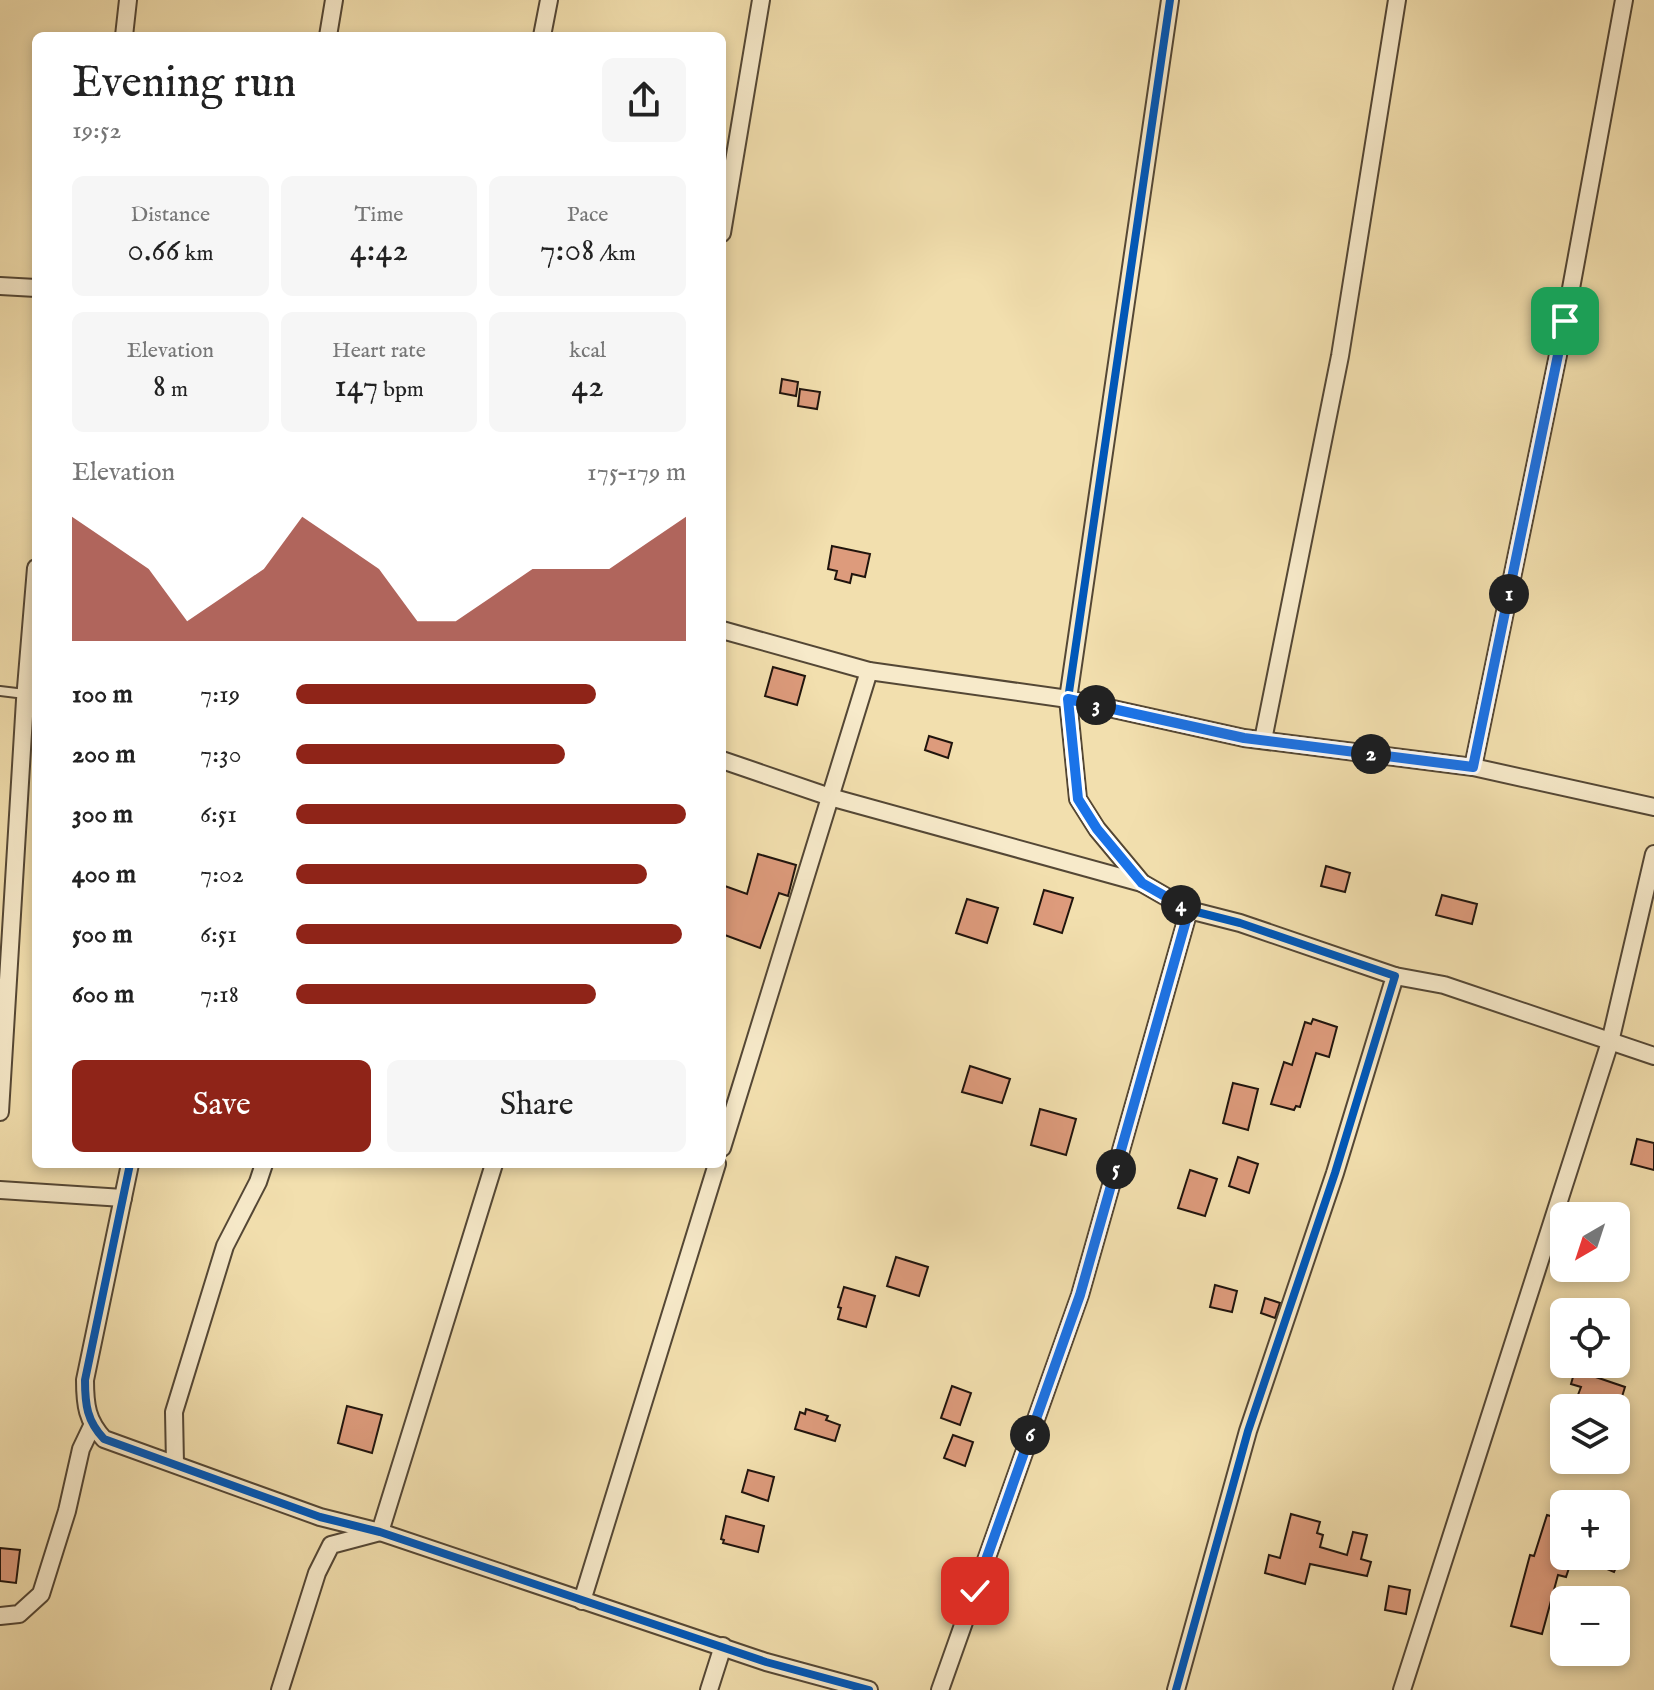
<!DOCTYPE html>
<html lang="en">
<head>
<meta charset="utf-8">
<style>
	:root { --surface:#fff; --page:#f6f6f6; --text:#222; --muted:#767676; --accent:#8f2418 }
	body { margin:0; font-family:"IM FELL English",serif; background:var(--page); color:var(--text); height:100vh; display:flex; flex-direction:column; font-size:30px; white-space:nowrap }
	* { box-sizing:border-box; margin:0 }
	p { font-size:26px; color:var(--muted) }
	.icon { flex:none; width:44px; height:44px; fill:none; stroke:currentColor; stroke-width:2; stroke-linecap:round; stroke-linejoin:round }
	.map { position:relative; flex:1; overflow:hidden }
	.sheet { position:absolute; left:32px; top:32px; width:694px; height:1136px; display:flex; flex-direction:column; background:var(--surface); border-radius:12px; box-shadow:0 4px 12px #0003 }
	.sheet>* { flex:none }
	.needle { width:52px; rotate:219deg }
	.tools { position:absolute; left:1550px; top:1202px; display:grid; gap:16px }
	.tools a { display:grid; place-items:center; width:80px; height:80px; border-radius:12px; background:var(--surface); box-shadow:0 4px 12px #0003; font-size:40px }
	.pin { position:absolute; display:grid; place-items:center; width:68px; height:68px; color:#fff; margin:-34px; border-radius:16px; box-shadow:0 4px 12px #0006 }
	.km { position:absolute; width:40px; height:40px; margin:-20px; border-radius:50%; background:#222; color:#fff; font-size:22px; line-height:40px; text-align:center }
	.round { display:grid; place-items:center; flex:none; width:84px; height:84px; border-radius:12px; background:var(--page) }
	.overview { display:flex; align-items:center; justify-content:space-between; height:136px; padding:0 40px }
	h1 { font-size:44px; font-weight:600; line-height:60px }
	.stats { display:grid; grid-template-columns:repeat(3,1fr); gap:12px; height:136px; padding:8px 40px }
	.stats div { display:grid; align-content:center; border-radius:12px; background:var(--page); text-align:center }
	.stats b { font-size:34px; font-weight:600 }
	.stats small { font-size:22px; font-weight:400 }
	.stats p { font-size:22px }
	.chart { height:224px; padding:16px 40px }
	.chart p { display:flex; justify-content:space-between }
	.chart svg { width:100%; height:144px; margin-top:8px; fill:var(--accent); opacity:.7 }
	.cta { display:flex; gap:16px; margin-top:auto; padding:16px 40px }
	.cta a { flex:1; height:92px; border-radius:12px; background:var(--accent); color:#fff; font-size:32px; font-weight:600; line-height:92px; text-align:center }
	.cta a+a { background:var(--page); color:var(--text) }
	ul { padding:0 40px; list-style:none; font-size:26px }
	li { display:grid; grid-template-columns:128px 96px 1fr; align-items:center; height:60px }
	li i { height:20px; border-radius:10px; background:var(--accent) }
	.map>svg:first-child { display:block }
	.building { fill:#dd9b7c; stroke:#20140d; stroke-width:2 }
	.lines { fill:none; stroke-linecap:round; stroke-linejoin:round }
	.lane-casing { stroke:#544735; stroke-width:12 }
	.street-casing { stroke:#544735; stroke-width:20 }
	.lane { stroke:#f7eaca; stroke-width:8 }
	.street { stroke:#f7eaca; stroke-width:16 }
	.cycleway-casing { stroke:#f7eaca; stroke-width:13 }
	.cycleway { stroke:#0057b8; stroke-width:8 }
	.route-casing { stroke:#fff; stroke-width:16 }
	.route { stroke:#1a73e8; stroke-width:10 }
</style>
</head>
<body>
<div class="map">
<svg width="1654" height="1690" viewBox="0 0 1654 1690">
	<rect width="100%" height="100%" fill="#f2dfae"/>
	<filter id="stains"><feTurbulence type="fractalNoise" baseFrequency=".0025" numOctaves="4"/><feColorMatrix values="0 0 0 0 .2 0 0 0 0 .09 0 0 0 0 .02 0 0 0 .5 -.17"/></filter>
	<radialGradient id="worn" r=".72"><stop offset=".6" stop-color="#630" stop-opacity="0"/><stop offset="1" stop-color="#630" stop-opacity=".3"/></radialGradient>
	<g class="building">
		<polygon points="782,379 798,382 796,396 780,393"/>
		<polygon points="800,389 820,392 817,409 798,406"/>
		<polygon points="832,546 870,554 865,577 852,574 850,583 835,579 837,571 828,569"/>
		<polygon points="773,667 805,676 797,705 765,696"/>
		<polygon points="929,736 952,743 948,758 925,750"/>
		<polygon points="758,854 796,865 788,896 779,893 760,948 722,934 722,885 747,894"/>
		<polygon points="1326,866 1350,873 1345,892 1321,886"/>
		<polygon points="1044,890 1073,898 1062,933 1034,924"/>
		<polygon points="1442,895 1477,904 1472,924 1436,915"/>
		<polygon points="967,899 998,908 987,943 956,933"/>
		<polygon points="1313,1019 1337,1027 1329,1057 1316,1053 1300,1107 1296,1106 1294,1110 1271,1104 1284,1062 1292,1065 1305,1022 1311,1024"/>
		<polygon points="970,1066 1010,1079 1002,1103 962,1092"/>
		<polygon points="1233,1083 1258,1089 1248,1130 1223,1123"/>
		<polygon points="1040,1109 1076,1119 1066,1155 1031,1145"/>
		<polygon points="1637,1139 1654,1143 1654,1170 1631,1164"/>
		<polygon points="1238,1157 1258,1164 1249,1193 1229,1186"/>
		<polygon points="1190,1170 1217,1179 1205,1216 1178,1208"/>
		<polygon points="896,1257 928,1267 919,1296 887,1286"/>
		<polygon points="1215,1285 1237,1291 1232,1312 1210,1307"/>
		<polygon points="844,1287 875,1296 866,1327 838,1319 841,1308 838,1307"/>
		<polygon points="1265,1298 1280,1303 1275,1318 1261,1313"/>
		<polygon points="1575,1370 1625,1387 1621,1400 1612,1397 1608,1408 1573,1408 1581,1387 1571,1384"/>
		<polygon points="952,1386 971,1393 960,1425 941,1418"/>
		<polygon points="347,1406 382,1415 372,1453 338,1443"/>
		<polygon points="806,1409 828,1416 826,1420 840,1425 835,1441 795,1429 800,1412 805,1414"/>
		<polygon points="953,1435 973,1442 965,1466 944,1458"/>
		<polygon points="748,1470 774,1477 768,1501 742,1492"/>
		<polygon points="1291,1514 1320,1522 1317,1533 1323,1535 1320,1547 1347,1555 1353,1532 1367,1535 1361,1559 1371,1562 1367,1576 1310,1564 1305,1584 1265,1573 1269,1555 1280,1558"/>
		<polygon points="1547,1515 1564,1520 1564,1556 1573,1556 1566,1577 1558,1575 1542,1634 1511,1626 1530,1555 1534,1556"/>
		<polygon points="726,1516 764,1526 758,1552 723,1543 724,1540 721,1539"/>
		<polygon points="0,1548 20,1550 16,1583 0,1581"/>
		<polygon points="1576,1556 1621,1556 1614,1572"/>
		<polygon points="1389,1586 1410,1590 1406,1614 1385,1610"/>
	</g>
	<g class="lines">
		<defs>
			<polyline id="lane" points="0,691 25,694"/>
			<g id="street">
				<polyline points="1170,0 1068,699 1078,799 1097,829 1142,883 1189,910 1240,923 1395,976 1335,1173 1248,1431 1176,1690"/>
				<polyline points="124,36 128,0"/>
				<polyline points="328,36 334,0"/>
				<polyline points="542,36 549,0"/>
				<polyline points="722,233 761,0"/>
				<polyline points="0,286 36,288"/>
				<polyline points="722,630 869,671 1068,699 1244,738 1473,767 1654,807"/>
				<polyline points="1263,740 1340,356 1397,0"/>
				<polyline points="722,760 830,797 1142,883"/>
				<polyline points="1473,767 1565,321 1624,0"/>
				<polyline points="1395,976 1444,985 1654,1056"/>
				<polyline points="0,1112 25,700 36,568"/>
				<polyline points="722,1148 869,671"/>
				<path d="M130 1164 85 1380C85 1405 87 1421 104 1439L320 1517 380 1532 766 1662 869 1690"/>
				<polyline points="0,1190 123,1198"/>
				<polyline points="175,1464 174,1412 225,1246 258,1182 264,1164"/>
				<polyline points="582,1601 717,1164"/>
				<polyline points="0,1616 19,1614 41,1594 67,1511 81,1449 92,1426"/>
				<polyline points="280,1690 317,1573 331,1545 380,1532 494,1164"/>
				<polyline points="709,1690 723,1646"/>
				<polyline points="940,1690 1080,1295 1189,910"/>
				<polyline points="1402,1690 1610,1042 1654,854"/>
			</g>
		</defs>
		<use href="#lane" class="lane-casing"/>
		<use href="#street" class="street-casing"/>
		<use href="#lane" class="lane"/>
		<use href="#street" class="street"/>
		<defs>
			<g id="cycleway">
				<polyline points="1170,0 1068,699 1078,799 1097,829 1142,883 1189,910 1240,923 1395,976 1335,1173 1248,1431 1176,1690"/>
				<path d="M130 1164 85 1380C85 1405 87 1421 104 1439L320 1517 380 1532 766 1662 869 1690"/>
			</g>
		</defs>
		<use href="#cycleway" class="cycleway-casing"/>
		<use href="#cycleway" class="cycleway"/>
	</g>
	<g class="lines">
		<defs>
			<polyline id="route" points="975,1591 1080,1295 1189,910 1142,883 1097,829 1078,799 1068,699 1244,738 1473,767 1565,321"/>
		</defs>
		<use href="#route" class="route-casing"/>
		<use href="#route" class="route"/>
	</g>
	<rect width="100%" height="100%" filter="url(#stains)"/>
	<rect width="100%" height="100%" fill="url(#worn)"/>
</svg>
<div class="tools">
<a><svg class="needle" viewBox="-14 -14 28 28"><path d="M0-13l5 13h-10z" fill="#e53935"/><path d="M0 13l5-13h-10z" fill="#767676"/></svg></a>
<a><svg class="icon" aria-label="locate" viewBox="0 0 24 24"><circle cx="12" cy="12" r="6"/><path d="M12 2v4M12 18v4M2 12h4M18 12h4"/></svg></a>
<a><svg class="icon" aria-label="layers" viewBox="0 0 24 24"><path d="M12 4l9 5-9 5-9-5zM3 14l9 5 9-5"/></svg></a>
<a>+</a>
<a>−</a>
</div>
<div class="pin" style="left:1565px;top:321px;background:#1e9e55"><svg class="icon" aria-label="arrive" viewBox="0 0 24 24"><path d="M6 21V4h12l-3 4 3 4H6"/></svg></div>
<div class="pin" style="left:975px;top:1591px;background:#d93025"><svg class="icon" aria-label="check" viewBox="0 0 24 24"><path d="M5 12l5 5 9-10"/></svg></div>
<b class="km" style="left:1509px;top:594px">1</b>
<b class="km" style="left:1371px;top:754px">2</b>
<b class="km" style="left:1096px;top:705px">3</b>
<b class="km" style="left:1181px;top:905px">4</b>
<b class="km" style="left:1116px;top:1169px">5</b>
<b class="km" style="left:1030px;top:1435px">6</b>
<section class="sheet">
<div class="overview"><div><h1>Evening run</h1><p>19:52</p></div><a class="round"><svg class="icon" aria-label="share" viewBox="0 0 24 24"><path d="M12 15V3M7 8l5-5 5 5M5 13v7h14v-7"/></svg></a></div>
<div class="stats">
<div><p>Distance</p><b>0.66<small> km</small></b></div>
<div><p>Time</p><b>4:42</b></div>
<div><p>Pace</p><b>7:08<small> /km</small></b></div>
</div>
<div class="stats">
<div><p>Elevation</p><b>8<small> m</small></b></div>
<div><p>Heart rate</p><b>147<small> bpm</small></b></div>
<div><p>kcal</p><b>42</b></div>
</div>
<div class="chart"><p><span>Elevation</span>175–179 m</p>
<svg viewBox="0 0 160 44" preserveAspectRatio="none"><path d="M0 44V6L10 14L20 22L30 38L40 30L50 22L60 6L70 14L80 22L90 38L100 38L110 30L120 22L130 22L140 22L150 14L160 6V44z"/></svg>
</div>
<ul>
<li><b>100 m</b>7:19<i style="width:77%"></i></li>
<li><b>200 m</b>7:30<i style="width:69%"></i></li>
<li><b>300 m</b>6:51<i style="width:100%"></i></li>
<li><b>400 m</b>7:02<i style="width:90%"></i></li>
<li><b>500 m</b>6:51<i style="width:99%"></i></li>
<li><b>600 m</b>7:18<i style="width:77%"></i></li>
</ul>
<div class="cta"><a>Save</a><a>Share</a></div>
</section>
</div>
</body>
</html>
